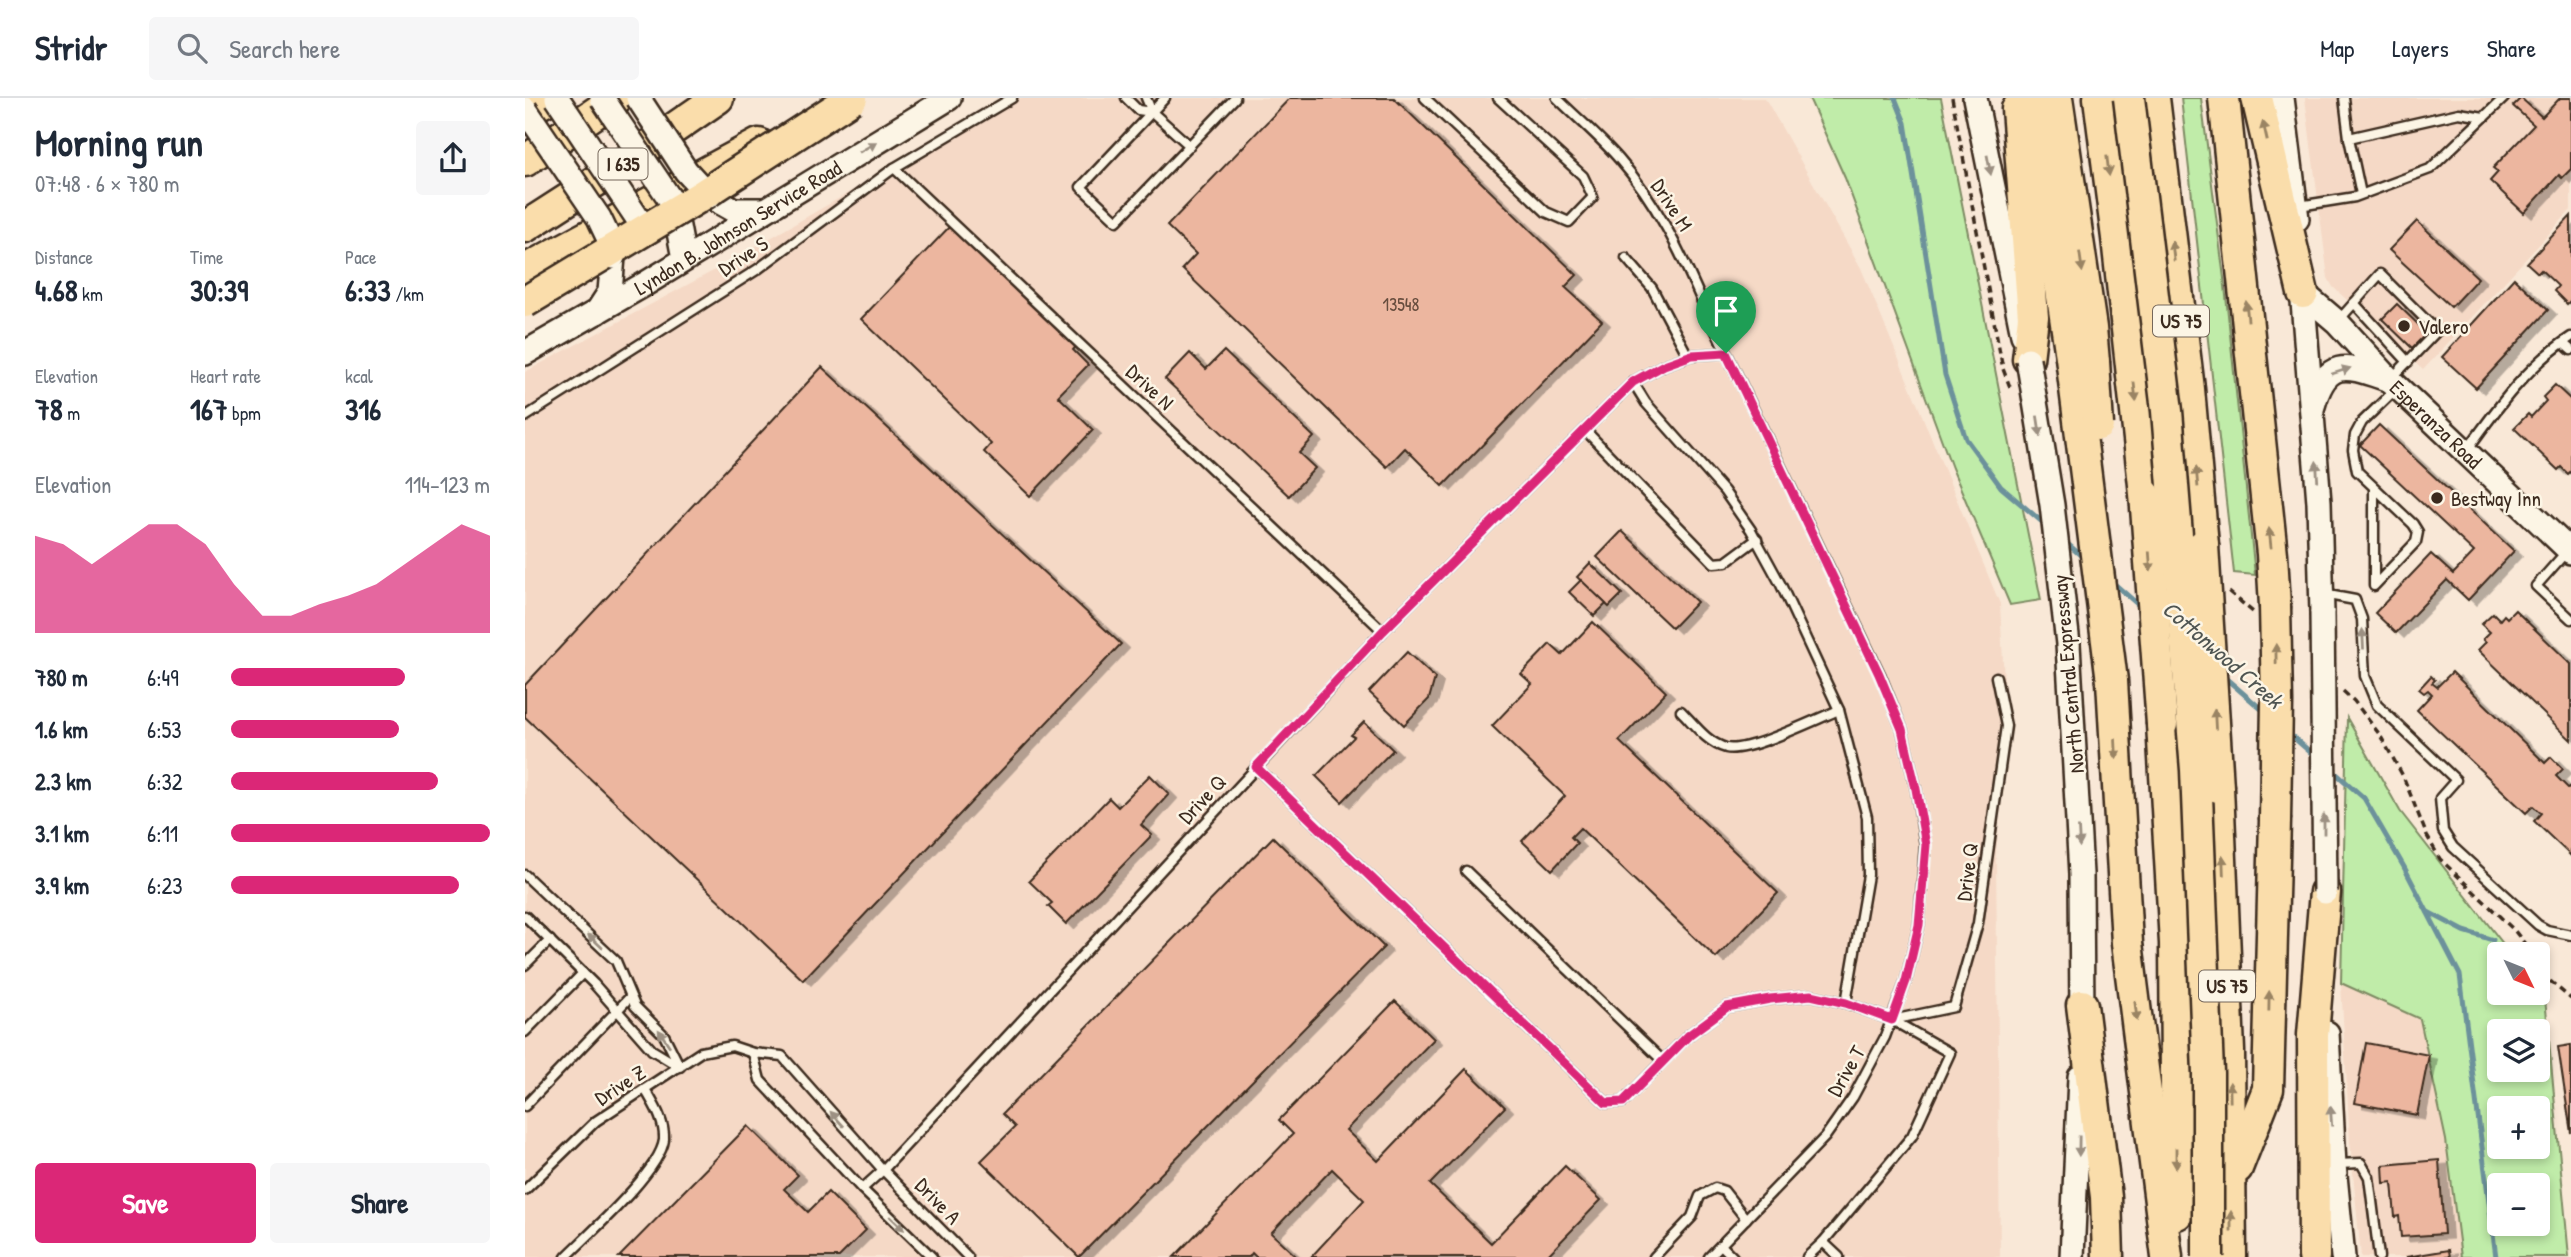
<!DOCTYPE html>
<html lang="en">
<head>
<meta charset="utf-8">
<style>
	:root { --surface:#fff; --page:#f6f6f7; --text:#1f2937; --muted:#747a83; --line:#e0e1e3; --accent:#db2777 }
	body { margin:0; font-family:"Patrick Hand",sans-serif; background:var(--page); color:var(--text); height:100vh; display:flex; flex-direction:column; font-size:26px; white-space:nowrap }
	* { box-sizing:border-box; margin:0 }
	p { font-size:23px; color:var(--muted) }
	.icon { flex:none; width:38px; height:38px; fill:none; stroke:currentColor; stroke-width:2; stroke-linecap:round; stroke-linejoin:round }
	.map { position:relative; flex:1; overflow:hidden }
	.drawer { display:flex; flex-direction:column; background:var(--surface); width:525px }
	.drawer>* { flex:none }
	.needle { width:46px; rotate:133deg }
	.tools { position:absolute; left:1962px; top:844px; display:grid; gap:14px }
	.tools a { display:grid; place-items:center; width:63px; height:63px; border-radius:7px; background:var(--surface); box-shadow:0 4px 10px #0003; font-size:35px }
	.pin { position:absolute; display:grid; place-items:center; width:60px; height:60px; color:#fff; margin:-72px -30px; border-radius:50% 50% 50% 0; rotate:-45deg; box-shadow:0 0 7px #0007 }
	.pin .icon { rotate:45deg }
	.round { display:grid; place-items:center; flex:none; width:74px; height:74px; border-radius:7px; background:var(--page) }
	.summary { display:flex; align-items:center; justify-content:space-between; height:119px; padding:0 35px }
	h1 { font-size:38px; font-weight:800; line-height:52px }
	.figures { display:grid; grid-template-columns:repeat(3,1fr); gap:10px; height:119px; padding:7px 35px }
	.figures div { display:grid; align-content:center }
	.figures b { font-size:30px; font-weight:800 }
	.figures small { font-size:19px; font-weight:400 }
	.figures p { font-size:19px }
	.chart { height:196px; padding:14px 35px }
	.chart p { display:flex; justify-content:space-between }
	.chart svg { width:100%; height:126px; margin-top:7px; fill:var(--accent); opacity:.7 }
	.primary-button { display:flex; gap:14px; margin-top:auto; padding:14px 35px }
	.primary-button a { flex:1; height:80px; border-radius:7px; background:var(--accent); color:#fff; font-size:28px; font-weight:800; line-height:80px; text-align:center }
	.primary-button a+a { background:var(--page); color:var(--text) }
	ul { padding:0 35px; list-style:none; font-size:23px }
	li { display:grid; grid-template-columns:112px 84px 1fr; align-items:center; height:52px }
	li i { height:18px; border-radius:9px; background:var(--accent) }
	header { display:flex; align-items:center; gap:42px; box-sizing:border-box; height:98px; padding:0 35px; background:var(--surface); border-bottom:2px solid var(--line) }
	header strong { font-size:33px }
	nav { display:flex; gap:38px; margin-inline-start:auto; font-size:24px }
	.search { width:490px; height:63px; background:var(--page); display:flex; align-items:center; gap:18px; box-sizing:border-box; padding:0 24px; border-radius:7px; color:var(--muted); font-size:26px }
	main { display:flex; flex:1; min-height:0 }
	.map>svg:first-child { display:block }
	.built { fill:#f5d9c6 }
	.green { fill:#c0eca9; stroke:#7e8b64; stroke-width:2; fill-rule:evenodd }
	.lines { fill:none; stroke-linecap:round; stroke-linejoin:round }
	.stream { stroke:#6c919b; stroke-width:5 }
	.building { fill:#ecb69f; stroke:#3b2a1e; stroke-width:2; filter:url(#shadow) }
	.lane-casing { stroke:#3b2a1e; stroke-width:13 }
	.secondary-casing { stroke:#3b2a1e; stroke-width:28 }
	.highway-casing { stroke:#3b2a1e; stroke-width:35 }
	.path { stroke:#3b2a1e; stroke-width:3.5; stroke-dasharray:7 5; stroke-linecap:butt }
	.lane { stroke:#fcf5e5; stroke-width:8 }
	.secondary { stroke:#fcf5e5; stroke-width:23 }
	.highway { stroke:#faddab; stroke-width:30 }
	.secondary-bridge-casing { stroke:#3b2a1e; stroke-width:28; stroke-linecap:butt }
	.highway-bridge-casing { stroke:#3b2a1e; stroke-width:35; stroke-linecap:butt }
	.secondary-bridge { stroke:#fcf5e5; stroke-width:23 }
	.highway-bridge { stroke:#faddab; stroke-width:30 }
	.oneway { fill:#9a8464 }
	.oneway2 { fill:#9c9082 }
	.route-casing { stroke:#fff; stroke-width:14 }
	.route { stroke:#db2777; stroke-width:9 }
	.poi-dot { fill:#3b2a1e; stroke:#fcf5e5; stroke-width:2.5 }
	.labels { text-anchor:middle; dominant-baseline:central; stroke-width:5; stroke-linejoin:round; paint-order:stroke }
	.number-label { font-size:18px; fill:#674d3e }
	.shield { fill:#fcf5e5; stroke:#75675a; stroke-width:2 }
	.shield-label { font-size:19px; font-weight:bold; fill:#3b2a1e }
	.street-label { font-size:21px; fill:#3b2a1e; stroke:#fcf5e5 }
	.poi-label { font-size:21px; fill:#3b2a1e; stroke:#fcf5e5; text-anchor:start }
	.water-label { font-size:23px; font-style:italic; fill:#4f5552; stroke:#fcf5e5 }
</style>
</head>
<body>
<header>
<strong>Stridr</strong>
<div class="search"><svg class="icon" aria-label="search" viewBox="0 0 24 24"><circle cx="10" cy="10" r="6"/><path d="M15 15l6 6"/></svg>Search here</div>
<nav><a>Map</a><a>Layers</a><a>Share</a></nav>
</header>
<main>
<section class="drawer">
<div class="summary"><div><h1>Morning run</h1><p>07:48 · 6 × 780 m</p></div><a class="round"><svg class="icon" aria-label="share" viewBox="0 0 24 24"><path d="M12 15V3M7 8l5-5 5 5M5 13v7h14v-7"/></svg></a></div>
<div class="figures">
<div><p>Distance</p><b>4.68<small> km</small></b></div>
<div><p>Time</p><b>30:39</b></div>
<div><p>Pace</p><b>6:33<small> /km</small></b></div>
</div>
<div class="figures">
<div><p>Elevation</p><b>78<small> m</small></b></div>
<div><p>Heart rate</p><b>167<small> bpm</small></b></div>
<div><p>kcal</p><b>316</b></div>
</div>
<div class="chart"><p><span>Elevation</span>114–123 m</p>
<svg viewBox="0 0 160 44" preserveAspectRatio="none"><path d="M0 44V10L10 13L20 20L30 13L40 6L50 6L60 13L70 27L80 38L90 38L100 34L110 31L120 27L130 20L140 13L150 6L160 10V44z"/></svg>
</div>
<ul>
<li><b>780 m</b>6:49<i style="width:67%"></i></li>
<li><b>1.6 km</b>6:53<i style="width:65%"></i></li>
<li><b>2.3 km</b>6:32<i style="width:80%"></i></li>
<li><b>3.1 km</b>6:11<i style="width:100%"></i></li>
<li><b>3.9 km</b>6:23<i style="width:88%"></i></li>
</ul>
<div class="primary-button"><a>Save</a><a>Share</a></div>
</section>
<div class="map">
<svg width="2046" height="1159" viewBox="0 0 2046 1159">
	<defs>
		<filter id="shadow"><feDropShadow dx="8" dy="4.5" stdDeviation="0" flood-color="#0004"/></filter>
	</defs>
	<rect width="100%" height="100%" fill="#f9e8d7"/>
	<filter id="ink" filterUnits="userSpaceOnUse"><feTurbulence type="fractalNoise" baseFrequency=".0143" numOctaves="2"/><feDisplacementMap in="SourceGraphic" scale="14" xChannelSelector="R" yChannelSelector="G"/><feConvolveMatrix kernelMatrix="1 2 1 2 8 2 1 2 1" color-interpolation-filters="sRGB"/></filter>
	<g filter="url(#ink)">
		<g class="built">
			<polygon points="487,0 1240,0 1336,170 1475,506 1481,622 1471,757 1475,1159 0,1159 0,274 190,172"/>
			<polygon points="1780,0 2046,0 2046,112 1898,272 1808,189 1803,180"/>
			<polygon points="1816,885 1895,920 1921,1042 1936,1159 1836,1159 1825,1043"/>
		</g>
		<g class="green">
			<polygon points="1284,0 1416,0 1516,502 1485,507 1427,370 1320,80"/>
			<polygon points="1656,0 1676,0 1700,188 1730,477 1709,475"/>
			<path d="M1822 620 1875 713 1986 856H1974V894H2012L2013 890 2020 900 2044 1159H1936L1921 1042 1895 921 1816 885ZM1974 933H2012V971H1974ZM1974 1010H2012V1048H1974ZM1974 1087H2012V1125H1974Z"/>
		</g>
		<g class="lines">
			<g class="stream">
				<polyline points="1370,0 1380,25 1420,277 1441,341 1476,389 1523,429"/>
				<polyline points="1538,442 1560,461"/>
				<polyline points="1586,483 1618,511"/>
				<polyline points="1698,578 1741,615"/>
				<polyline points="1761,633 1791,659"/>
				<polyline points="1807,672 1839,700 1879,769 1935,877 1971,1159"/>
				<polyline points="1903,814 1939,833 1968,842"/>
			</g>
		</g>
		<g class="building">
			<polygon points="765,0 869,0 1052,177 1040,189 1077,223 918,388 880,350 862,369 657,171 671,156 642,128"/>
			<polygon points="1996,0 2017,19 2035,0 2046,0 2046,71 2037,80 2034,77 1999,115 1965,83 1973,74 1968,70 2009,27 1988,8"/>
			<polygon points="2046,118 2046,202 2042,206 2029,193 2033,188 2016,172 2013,175 2002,165"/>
			<polygon points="1892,123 1953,180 1926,209 1864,152"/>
			<polygon points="428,125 553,246 548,252 563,267 533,298 568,332 505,398 459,354 466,346 336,221"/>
			<polygon points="1989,180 2023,212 1951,290 1917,259"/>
			<polygon points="1872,206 1902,235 1887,250 1857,221"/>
			<polygon points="699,253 789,339 774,355 790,370 764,398 640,281 665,255 681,271"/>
			<polygon points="297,269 596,546 278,882 0,619 0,587"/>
			<polygon points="2030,287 2046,302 2046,373 2043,376 2036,369 2033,372 1989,330 2003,316 2006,319 2021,303 2018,299"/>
			<polygon points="1854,327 1989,453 1943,502 1922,482 1871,535 1850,515 1906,456 1928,476 1949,454 1835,347"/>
			<polygon points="1097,433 1172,504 1147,530 1072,459"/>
			<polygon points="1065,465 1097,496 1084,509 1052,479"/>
			<polygon points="1056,482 1081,506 1069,518 1044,494"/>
			<polygon points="1990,512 2046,566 2046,642 1953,552 1961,544 1958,541 1965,534 1956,526 1968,515 1975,522 1979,517 1982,520"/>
			<polygon points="1068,524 1141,594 1094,643 1253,795 1191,860 1055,730 1046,739 1052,745 1027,772 997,743 1040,698 967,628 1007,586 996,576 1025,546 1037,557"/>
			<polygon points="882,554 910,580 904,601 879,627 844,594"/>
			<polygon points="1927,574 2020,665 2026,659 2038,671 2031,678 2043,690 2046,688 2046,758 2009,723 2016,715 2008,708 2001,715 1892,612 1907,596 1903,592 1899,595 1894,591 1906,578 1910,582 1907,585 1912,589"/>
			<polygon points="839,624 868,652 817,704 791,678 829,639 826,637"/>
			<polygon points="625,677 644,696 616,727 627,737 541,826 523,808 527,805 504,783 584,700 593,709"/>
			<polygon points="748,739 859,849 554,1159 456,1063 490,1029 477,1016"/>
			<polygon points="870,903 909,941 821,1032 853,1063 941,971 980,1009 905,1086 966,1145 1040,1068 1076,1102 1021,1159 786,1159 839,1102 807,1071 746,1135 772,1159 731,1159 727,1155 724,1159 649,1159 768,1036 754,1022"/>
			<polygon points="1841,945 1904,957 1892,1017 1830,1005"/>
			<polygon points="2046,947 2046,1035 2033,949"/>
			<polygon points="223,1028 273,1077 259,1091 283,1114 303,1094 341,1132 314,1159 94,1159"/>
			<polygon points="1914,1062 1919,1136 1876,1139 1874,1118 1870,1119 1867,1084 1859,1085 1858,1067"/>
			<polygon points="1924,1152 1925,1159 1881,1159"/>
		</g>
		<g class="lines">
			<defs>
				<g id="lane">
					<polyline points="601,0 613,12 627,14 665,48"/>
					<polyline points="621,0 627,14"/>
					<polyline points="640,0 556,89 592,123 710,0"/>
					<polyline points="900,0 1021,114 1044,124 1068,99 1058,78 973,0"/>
					<path d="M1032 0C1052 20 1075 39 1094 61 1131 103 1156 155 1178 206L1355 576 1377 631 1391 691 1400 747 1394 827 1381 883 1360 939 1328 999 1300 1039 1184 1159"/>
					<polyline points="1819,0 1824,40"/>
					<polyline points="369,70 858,533"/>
					<polyline points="1836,96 1824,40 1934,15 1959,19"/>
					<polyline points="1774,108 1830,99 1905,71 1979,0"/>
					<polyline points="1101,160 1127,190 1163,258"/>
					<polyline points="1829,205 1883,264"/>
					<polyline points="1814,222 1855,176 1912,233 1867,280"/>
					<polyline points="2038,245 2046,252"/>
					<polyline points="1108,284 1121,305 1199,393 1226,432 1256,487 1314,612 1342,719 1343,777 1321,905 1367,922 1425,955 1387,1038 1298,1144"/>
					<polyline points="0,319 233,171 369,70 487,0"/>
					<polyline points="1060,332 1189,465 1201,464 1232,441"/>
					<path d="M1942 352C1972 310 2002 268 2046 239"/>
					<polyline points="1849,390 1849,488 1891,444 1893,434 1888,426 1832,373 1828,352 1830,337 1837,324 1870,292"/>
					<polyline points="2042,453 2011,488 2046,521"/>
					<polyline points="1798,496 1830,502 1837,521 1840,578 1852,607 1931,682 1915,700 1918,733 1928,749 2013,827 2022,832 2046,837"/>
					<path d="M1156 613C1169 626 1182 645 1201 650 1223 655 1291 621 1314 612"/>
					<polyline points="731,669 1081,1005 1098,1004 1138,963"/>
					<polyline points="941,773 1138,963 1164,937 1202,909 1245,901 1286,897 1321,905"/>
					<polyline points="0,777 91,863 110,908 139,937 155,969 127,952 69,886 0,818"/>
					<polyline points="0,867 25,842"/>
					<polyline points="1367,922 1429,909 1453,825 1481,628 1471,579"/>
					<polyline points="0,934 58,875"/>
					<polyline points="228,955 235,982 337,1091 407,1159"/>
					<polyline points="0,1008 105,899"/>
					<polyline points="1812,1066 1836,1065 1844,1079 1854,1159"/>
					<polyline points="337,1091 358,1072 858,533 1108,284 1139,267 1167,257 1201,255"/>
					<polyline points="0,1092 71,1023 176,954 207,948 228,955 257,958 358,1072 443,1159"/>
					<polyline points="1196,1147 1208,1159"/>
					<path d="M41 1159C65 1135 135 1073 139 1042 140 1023 129 1007 120 991"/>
					<polyline points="1129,1159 1167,1119 1175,1098 1190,1090 1199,1093 1221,1121"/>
					<polyline points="1282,1159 1298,1144 1314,1159"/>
				</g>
				<g id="secondary">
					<polyline points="1450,0 1498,237"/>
					<polyline points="1757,0 1772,121"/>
					<polyline points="184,98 209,112 239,112"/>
					<polyline points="149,107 159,161"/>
					<polyline points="1776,179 1794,404 1797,515"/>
					<path id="s1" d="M1778 195 1812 224 1865 282 2046 454"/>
					<polyline points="72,214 85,194 88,159"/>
					<path id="s2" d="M0 255 120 186 424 0"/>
					<path d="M1788 308C1802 258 1823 268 1862 281"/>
					<polyline points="1543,546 1556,776 1557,924"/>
					<polyline points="1802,935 1809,1067 1818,1159"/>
					<polyline points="1547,1159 1555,979"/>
				</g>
				<g id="highway">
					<polyline points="1504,0 1515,49 1546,259"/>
					<polyline points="1532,0 1566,230 1569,264"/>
					<polyline points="1574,0 1592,140 1620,396"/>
					<polyline points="1629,0 1664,291 1678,447"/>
					<polyline points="1699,0 1747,456 1750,508"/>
					<polyline points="1732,0 1778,195"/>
					<polyline points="1492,11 1508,219 1503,261"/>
					<polyline points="0,14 25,0"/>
					<polyline points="0,63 92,0"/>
					<polyline points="0,129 90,71 193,0"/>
					<polyline points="0,172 234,46"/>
					<polyline points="1587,583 1602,845 1642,1159"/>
					<polyline points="1637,626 1650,845 1652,1116"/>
					<polyline points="1693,689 1704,953 1706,1159"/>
					<polyline points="1557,907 1581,1099 1583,1159"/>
					<polyline points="1712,1070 1743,991 1750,722"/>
					<polyline points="1789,1159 1788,937 1800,794"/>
				</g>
			</defs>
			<use href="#lane" class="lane-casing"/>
			<use href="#secondary" class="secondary-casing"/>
			<use href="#highway" class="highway-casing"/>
			<g class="path">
				<polyline points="1427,0 1478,271 1485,289"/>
				<polyline points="1704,494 1728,514"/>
				<polyline points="1818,593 1829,603 1855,637 1878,678 1902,738 1915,761 1989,832 2008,856"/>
				<polyline points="2012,863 2024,882 2046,901"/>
			</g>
			<use href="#lane" class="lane"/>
			<use href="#secondary" class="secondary"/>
			<use href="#highway" class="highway"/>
			<defs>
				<g id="secondary-bridge">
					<polyline points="32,0 117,127"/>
					<polyline points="77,0 149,107"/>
					<polyline points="113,0 161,73 184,98"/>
					<polyline points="0,11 74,120 83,139 88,159"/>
					<polyline points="1503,261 1527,407 1543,546"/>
					<polyline points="1797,515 1800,794"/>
				</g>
				<g id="highway-bridge">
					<polyline points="1604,0 1642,313 1671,672 1683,975 1683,1159"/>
					<polyline points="0,204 176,98 327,0"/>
					<polyline points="1546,259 1587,583"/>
					<polyline points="1569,264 1573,327"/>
					<polyline points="1620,396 1637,626"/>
					<polyline points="1678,447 1693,689"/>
					<polyline points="1750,508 1752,604 1750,722"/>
				</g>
			</defs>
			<use href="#secondary-bridge" class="secondary-bridge-casing"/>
			<use href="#highway-bridge" class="highway-bridge-casing"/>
			<use href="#secondary-bridge" class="secondary-bridge"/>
			<use href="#highway-bridge" class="highway-bridge"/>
		</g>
		<defs><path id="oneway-solid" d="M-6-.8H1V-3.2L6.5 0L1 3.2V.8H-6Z" transform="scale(1.75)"/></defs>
		<g class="oneway">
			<use href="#oneway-solid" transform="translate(1740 33) rotate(-103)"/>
			<use href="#oneway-solid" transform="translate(1583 68) rotate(83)"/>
			<use href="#oneway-solid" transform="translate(1648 153) rotate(-97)"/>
			<use href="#oneway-solid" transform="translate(1556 164) rotate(82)"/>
			<use href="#oneway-solid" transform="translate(1722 213) rotate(-96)"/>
			<use href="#oneway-solid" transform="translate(1610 294) rotate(84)"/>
			<use href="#oneway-solid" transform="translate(1672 379) rotate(-95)"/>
			<use href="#oneway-solid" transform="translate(1745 440) rotate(-96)"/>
			<use href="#oneway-solid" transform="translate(1625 464) rotate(86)"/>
			<use href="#oneway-solid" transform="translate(1751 556) rotate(-91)"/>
			<use href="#oneway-solid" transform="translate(1690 621) rotate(-93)"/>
			<use href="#oneway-solid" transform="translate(1591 651) rotate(87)"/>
			<use href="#oneway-solid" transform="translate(1698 767) rotate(-92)"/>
			<use href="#oneway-solid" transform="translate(1744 903) rotate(-89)"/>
			<use href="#oneway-solid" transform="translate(1611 913) rotate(83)"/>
			<use href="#oneway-solid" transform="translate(1705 994) rotate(-91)"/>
			<use href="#oneway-solid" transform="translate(1651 1060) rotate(90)"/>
			<use href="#oneway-solid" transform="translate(1706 1123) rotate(-90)"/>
		</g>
		<g class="oneway2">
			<use href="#oneway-solid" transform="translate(343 49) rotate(-31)"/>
			<use href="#oneway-solid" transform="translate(1464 67) rotate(79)"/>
			<use href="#oneway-solid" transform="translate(1816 273) rotate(-18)"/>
			<use href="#oneway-solid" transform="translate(1514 328) rotate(81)"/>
			<use href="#oneway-solid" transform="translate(1792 373) rotate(-94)"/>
			<use href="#oneway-solid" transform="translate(1838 541) rotate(-93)"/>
			<use href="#oneway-solid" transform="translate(1799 726) rotate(-90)"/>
			<use href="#oneway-solid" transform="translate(1554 739) rotate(87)"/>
			<use href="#oneway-solid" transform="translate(70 843) rotate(-137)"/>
			<use href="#oneway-solid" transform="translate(139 940) rotate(-124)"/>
			<use href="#oneway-solid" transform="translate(1806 1018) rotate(-94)"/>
			<use href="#oneway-solid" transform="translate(312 1021) rotate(-132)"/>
			<use href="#oneway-solid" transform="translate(1554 1048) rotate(91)"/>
			<use href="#oneway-solid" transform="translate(372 1125) rotate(44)"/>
		</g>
	</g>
	<g class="lines" filter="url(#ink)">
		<defs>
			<polygon id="route" points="1201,255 1354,576 1377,631 1391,691 1401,747 1394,827 1381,883 1367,922 1321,905 1286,897 1245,901 1202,909 1164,937 1098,1004 1081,1005 731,669 858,533 1108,284 1139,267 1167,257"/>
		</defs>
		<use href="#route" class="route-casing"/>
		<use href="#route" class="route"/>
	</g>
	<g class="poi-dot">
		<circle cx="1879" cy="228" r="7"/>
		<circle cx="1912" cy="400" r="7"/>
	</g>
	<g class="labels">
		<g class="number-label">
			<text x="876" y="206">13548</text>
		</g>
		<g class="shield">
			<rect x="73.5" y="50.5" width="49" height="31" rx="5"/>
			<rect x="1628" y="207.5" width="56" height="31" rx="5"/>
			<rect x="1674" y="872.5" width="56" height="31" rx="5"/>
		</g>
		<g class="shield-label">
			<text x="98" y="66">I 635</text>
			<text x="1656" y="223">US 75</text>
			<text x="1702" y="888">US 75</text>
		</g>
		<g class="street-label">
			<text transform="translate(1147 107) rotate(57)">Drive M</text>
			<text stroke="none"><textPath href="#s2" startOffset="247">Lyndon B. Johnson Service Road</textPath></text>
			<text transform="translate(218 158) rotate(-33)">Drive S</text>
			<text transform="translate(625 289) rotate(43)">Drive N</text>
			<text stroke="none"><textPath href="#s1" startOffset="187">Esperanza Road</textPath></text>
			<text transform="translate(1543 576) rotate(-95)">North Central Expressway</text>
			<text transform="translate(677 701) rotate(-47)">Drive Q</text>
			<text transform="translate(1442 774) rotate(-83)">Drive Q</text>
			<text transform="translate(1321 973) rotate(-60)">Drive T</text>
			<text transform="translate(95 987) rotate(-33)">Drive Z</text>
			<text transform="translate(413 1103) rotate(46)">Drive A</text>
		</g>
		<g class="poi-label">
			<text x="1893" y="228">Valero</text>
			<text x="1926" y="400">Bestway Inn</text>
		</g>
		<g class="water-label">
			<text transform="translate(1698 556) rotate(41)">Cottonwood Creek</text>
		</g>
	</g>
</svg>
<div class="tools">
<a><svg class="needle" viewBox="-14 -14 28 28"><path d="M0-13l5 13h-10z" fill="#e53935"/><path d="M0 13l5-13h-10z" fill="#747a83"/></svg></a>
<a><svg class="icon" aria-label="layers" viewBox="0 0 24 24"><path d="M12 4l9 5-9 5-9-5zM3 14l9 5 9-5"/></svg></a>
<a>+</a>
<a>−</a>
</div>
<div class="pin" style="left:1201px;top:255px;background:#1e9e55"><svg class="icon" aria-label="arrive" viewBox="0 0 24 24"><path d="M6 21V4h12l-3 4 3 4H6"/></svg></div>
</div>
</main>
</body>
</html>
